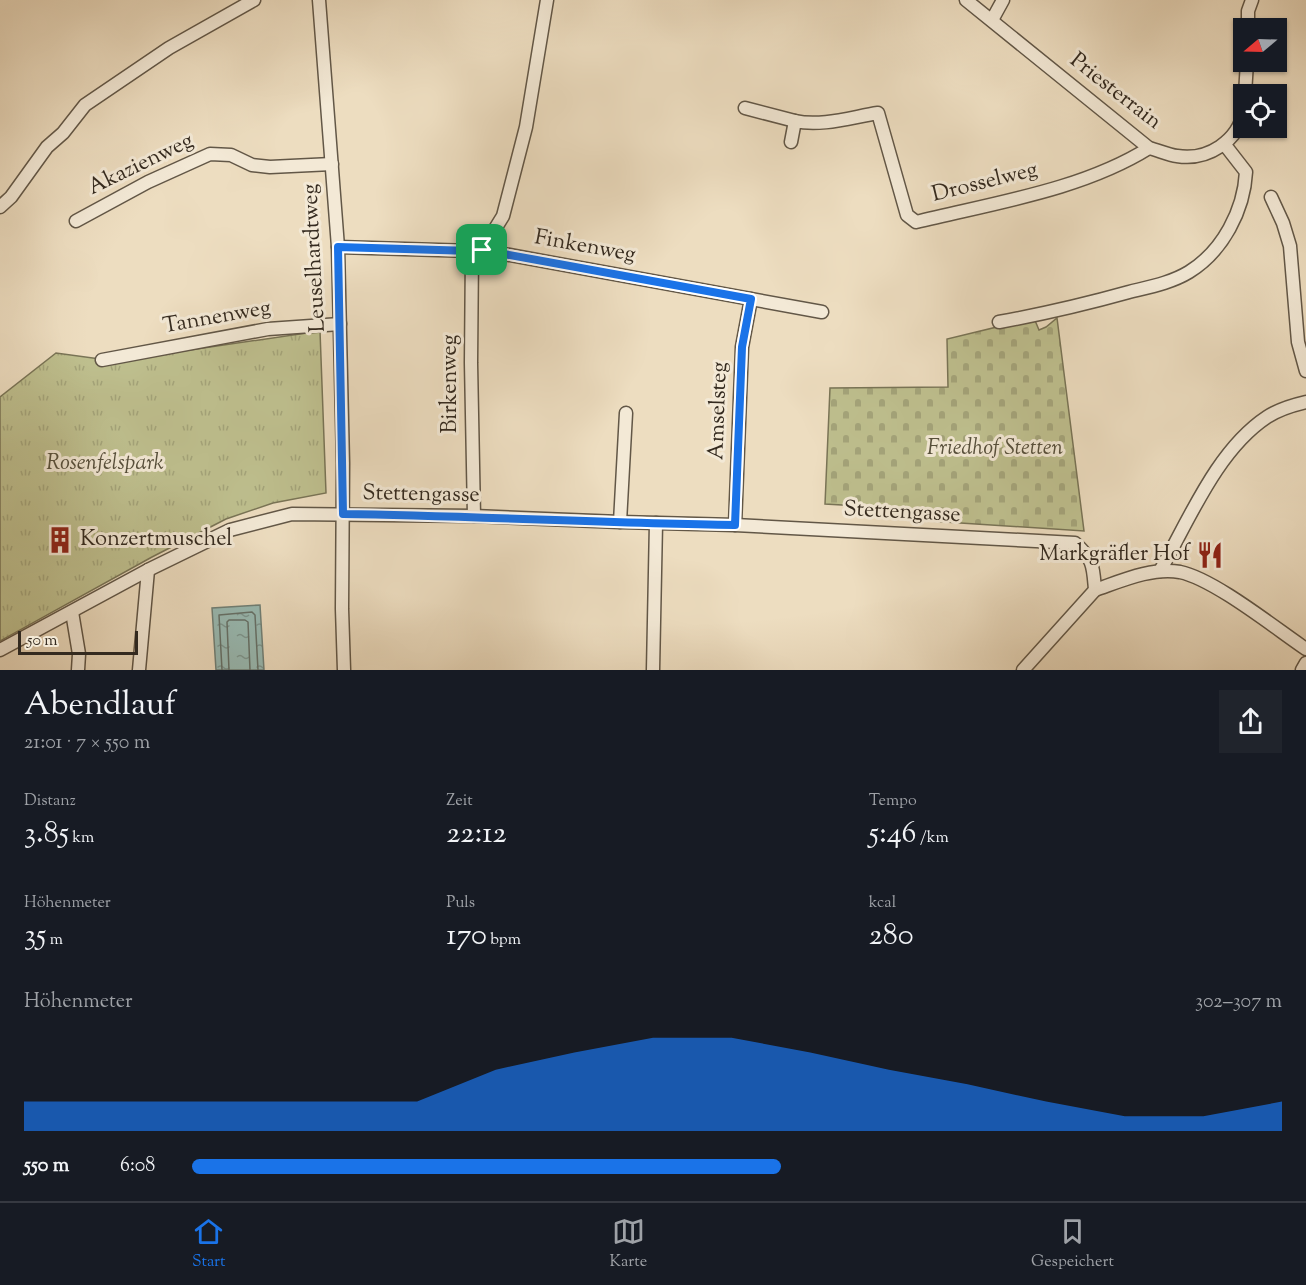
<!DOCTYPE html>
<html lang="de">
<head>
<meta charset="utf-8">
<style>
	:root { --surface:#171b24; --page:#20242c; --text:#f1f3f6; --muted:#9ea1a6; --line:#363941; --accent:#1a73e8 }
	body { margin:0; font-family:"Sorts Mill Goudy",serif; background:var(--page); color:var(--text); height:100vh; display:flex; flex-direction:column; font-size:22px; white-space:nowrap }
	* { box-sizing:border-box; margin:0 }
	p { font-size:20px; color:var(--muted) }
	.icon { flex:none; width:33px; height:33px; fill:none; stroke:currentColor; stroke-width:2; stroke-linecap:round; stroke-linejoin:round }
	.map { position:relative; height:670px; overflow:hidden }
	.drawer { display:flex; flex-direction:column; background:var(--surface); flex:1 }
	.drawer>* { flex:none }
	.needle { width:39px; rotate:251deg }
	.buttons { position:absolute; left:1233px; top:18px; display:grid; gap:12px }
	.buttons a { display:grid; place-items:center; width:54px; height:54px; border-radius:0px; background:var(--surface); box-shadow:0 2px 4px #0004; font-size:30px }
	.scale { position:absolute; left:18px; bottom:15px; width:120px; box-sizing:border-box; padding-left:6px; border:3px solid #342a1f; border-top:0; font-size:16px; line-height:21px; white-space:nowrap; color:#342a1f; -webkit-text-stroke:4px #f3e9d6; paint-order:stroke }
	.pin { position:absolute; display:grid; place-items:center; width:51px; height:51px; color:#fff; margin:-26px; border-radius:12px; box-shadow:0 3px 9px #0006 }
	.round { display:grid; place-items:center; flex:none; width:63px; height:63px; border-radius:0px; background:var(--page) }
	.summary { display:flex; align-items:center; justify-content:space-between; height:102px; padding:0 24px }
	h1 { font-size:33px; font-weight:600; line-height:45px }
	.metrics { display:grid; grid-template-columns:repeat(3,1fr); gap:9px; height:102px; padding:6px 24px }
	.metrics div { display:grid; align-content:center }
	.metrics b { font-size:30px; font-weight:600 }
	.metrics small { font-size:16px; font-weight:400 }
	.metrics p { font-size:16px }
	.chart { height:168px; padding:12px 24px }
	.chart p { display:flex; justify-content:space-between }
	.chart svg { width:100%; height:108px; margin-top:6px; fill:var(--accent); opacity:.7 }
	ul { padding:0 24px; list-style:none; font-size:20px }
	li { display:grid; grid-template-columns:96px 72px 1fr; align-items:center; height:45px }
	li i { height:15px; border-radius:8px; background:var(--accent) }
	.dock { display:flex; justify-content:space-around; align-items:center; height:84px; border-top:2px solid var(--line); background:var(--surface); font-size:16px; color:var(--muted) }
	.dock a { display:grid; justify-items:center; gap:3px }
	.dock .active { color:var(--accent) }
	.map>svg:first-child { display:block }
	.grass { fill:url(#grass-tufts); stroke:#797456; stroke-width:1.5 }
	.cemetery { fill:url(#cemetery-stones); stroke:#797456; stroke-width:1.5 }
	.water { fill:url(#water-ripples); stroke:#718178; stroke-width:1.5 }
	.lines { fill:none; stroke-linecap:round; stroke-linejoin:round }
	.shore { stroke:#66726a; stroke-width:1.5 }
	.street-casing { stroke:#625747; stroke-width:15 }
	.street { stroke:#f3e9d6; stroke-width:12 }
	.route-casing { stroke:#fff; stroke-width:12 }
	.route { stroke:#1a73e8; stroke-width:8 }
	.labels { text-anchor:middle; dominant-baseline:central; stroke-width:6; stroke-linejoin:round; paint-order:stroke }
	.street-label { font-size:22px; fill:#342a1f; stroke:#f3e9d6 }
	.park-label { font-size:22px; font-style:italic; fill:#564f3b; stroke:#f3e9d6 }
	.poi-label { font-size:22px; fill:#342a1f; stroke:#f3e9d6; text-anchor:start }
</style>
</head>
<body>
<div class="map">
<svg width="1306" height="670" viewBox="0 0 1306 670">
	<defs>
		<pattern id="grass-tufts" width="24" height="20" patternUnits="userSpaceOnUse" patternTransform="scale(1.5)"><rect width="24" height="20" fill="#bebf8e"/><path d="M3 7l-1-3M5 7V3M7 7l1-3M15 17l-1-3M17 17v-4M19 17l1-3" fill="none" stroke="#a4a47a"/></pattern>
		<pattern id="cemetery-stones" width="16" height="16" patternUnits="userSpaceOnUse" patternTransform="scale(1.5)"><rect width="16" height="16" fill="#bebf8e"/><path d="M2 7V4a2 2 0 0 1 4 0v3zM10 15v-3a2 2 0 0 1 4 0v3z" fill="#a4a47a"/></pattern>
		<pattern id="water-ripples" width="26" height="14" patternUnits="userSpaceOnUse" patternTransform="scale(1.5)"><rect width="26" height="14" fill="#99bbb4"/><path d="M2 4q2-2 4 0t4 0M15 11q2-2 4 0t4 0" fill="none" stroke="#7e9892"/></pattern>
	</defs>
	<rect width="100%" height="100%" fill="#edddc0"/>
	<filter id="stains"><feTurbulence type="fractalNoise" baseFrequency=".00333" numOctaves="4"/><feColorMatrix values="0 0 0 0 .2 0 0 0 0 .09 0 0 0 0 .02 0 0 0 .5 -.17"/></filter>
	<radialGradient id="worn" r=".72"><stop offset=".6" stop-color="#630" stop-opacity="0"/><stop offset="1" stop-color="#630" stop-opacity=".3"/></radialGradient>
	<polygon class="grass" points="320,331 326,493 273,503 226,519 152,557 0,641 0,397 56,353 115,361"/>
	<polygon class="cemetery" points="1034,318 1039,330 1046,327 1057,318 1084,531 899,519 894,508 825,504 830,388 948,387 947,339"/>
	<polygon class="water" points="260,605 264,670 216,670 212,608"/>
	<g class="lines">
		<g class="shore">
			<polyline points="222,670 219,615 252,612 255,615 258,670"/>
			<polyline points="229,670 227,622 229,620 245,620 248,622 250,670"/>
		</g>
		<defs>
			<g id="street">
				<polyline points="319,0 338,247 343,463 342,609 344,670"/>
				<path d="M966 0 1149 148C1158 150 1168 155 1177 156 1208 161 1238 141 1244 111"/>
				<polyline points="992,20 1003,0"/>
				<polyline points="1248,28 1248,11 1252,0"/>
				<polyline points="1245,94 1247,62"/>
				<polyline points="745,108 795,121"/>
				<path d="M791 142 795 121C821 127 852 117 878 113L907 215 916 222C993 203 1082 190 1149 148"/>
				<polyline points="1271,197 1283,223 1290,246 1298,342 1306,371"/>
				<polyline points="0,207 11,197 47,147 63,133 85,105 169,48 254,0"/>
				<polyline points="76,221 148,182 210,154 231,155 252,165 270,167 332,164"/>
				<polyline points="338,247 472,251 482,250 822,312"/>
				<polyline points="482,250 503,216 526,127 547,0"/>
				<polyline points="472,251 471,363 474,516"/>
				<path d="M999 322C1043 314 1086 304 1129 292 1149 287 1171 283 1189 272 1223 251 1244 210 1246 172L1225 145"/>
				<polyline points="102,360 268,329 340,324"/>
				<polyline points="620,522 626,413"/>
				<polyline points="735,525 742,347 751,299"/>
				<path d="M1160 571C1189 520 1217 450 1267 417 1279 409 1293 405 1306 402"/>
				<path d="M1095 590C1121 581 1152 567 1180 572 1214 579 1275 628 1306 649"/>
				<polyline points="72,612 79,654 78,670"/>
				<path d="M0 650 148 570 230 530 292 514 474 516 620 522 735 525 1075 543C1094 560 1093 566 1095 590L1023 670"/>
				<polyline points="139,670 148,570"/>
				<polyline points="653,670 656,523"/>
				<polyline points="1302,670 1306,663"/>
			</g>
		</defs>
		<use href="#street" class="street-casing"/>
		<use href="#street" class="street"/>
	</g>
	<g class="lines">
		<defs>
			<path id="route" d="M338 247 472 251 482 250 751 299 742 347 735 525C604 523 474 516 343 514Z"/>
		</defs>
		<use href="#route" class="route-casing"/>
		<use href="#route" class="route"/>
	</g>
	<defs>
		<symbol id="building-bare" viewBox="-9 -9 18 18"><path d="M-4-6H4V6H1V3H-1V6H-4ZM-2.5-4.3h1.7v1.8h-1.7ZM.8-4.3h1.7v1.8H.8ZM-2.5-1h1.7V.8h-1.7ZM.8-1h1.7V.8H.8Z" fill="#8f2418" stroke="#f3e9d6" stroke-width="2.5" paint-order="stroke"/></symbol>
		<symbol id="restaurant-bare" viewBox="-9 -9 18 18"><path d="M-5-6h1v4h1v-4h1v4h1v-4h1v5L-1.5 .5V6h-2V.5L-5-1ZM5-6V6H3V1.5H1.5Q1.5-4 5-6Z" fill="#8f2418" stroke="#f3e9d6" stroke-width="2.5" paint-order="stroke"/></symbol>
	</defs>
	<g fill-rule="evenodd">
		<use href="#building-bare" x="41" y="521" width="38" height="38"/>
		<use href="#restaurant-bare" x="1191" y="536" width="38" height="38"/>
	</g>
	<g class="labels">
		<g class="street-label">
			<text transform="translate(1115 92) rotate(38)">Priesterrain</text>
			<text transform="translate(141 165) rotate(-26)">Akazienweg</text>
			<text transform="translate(985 183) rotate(-14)">Drosselweg</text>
			<text transform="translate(585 247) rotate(10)">Finkenweg</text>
			<text transform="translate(315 258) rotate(-93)">Leuselhardtweg</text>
			<text transform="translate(217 318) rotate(-10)">Tannenweg</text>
			<text transform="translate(451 384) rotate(-90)">Birkenweg</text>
			<text transform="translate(719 411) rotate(-88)">Amselsteg</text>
			<text transform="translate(421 495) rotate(1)">Stettengasse</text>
			<text transform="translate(902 513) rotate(3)">Stettengasse</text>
		</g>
		<g class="park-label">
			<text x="995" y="449">Friedhof Stetten</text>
			<text x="105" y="464">Rosenfelspark</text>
		</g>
		<g class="poi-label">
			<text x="80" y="540">Konzertmuschel</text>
			<text x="1190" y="555" text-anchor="end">Markgräfler Hof</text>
		</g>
	</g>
	<rect width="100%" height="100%" filter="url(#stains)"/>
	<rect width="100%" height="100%" fill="url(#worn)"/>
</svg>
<div class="buttons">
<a><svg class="needle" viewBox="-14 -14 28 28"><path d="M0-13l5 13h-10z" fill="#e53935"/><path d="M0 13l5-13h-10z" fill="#9ea1a6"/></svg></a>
<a><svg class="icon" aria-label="locate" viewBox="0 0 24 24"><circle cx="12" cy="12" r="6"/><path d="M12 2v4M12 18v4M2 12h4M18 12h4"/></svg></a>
</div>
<div class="scale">50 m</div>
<div class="pin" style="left:482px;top:250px;background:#1e9e55"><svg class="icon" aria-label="arrive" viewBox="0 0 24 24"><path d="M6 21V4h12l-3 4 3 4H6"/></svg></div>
</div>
<section class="drawer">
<div class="summary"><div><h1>Abendlauf</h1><p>21:01 · 7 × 550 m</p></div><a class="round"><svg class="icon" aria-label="share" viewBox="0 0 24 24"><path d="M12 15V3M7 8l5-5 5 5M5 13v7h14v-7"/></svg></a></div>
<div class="metrics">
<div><p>Distanz</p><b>3.85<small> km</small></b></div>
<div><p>Zeit</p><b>22:12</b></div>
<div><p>Tempo</p><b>5:46<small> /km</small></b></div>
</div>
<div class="metrics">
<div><p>Höhenmeter</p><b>35<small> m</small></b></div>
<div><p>Puls</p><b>170<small> bpm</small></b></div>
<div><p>kcal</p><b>280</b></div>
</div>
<div class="chart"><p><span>Höhenmeter</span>302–307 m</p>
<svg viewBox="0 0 160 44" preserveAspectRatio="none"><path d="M0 44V32L10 32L20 32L30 32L40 32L50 32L60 19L70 12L80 6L90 6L100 12L110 19L120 25L130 32L140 38L150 38L160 32V44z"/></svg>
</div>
<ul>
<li><b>550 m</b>6:08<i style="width:54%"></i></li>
</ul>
</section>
<nav class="dock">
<a class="active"><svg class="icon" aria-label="home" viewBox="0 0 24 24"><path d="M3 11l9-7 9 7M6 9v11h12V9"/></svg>Start</a>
<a><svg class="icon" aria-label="map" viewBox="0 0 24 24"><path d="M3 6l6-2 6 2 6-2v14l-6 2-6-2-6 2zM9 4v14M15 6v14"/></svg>Karte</a>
<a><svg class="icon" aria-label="saved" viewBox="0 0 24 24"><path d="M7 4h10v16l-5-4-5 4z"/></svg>Gespeichert</a>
</nav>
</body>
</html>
